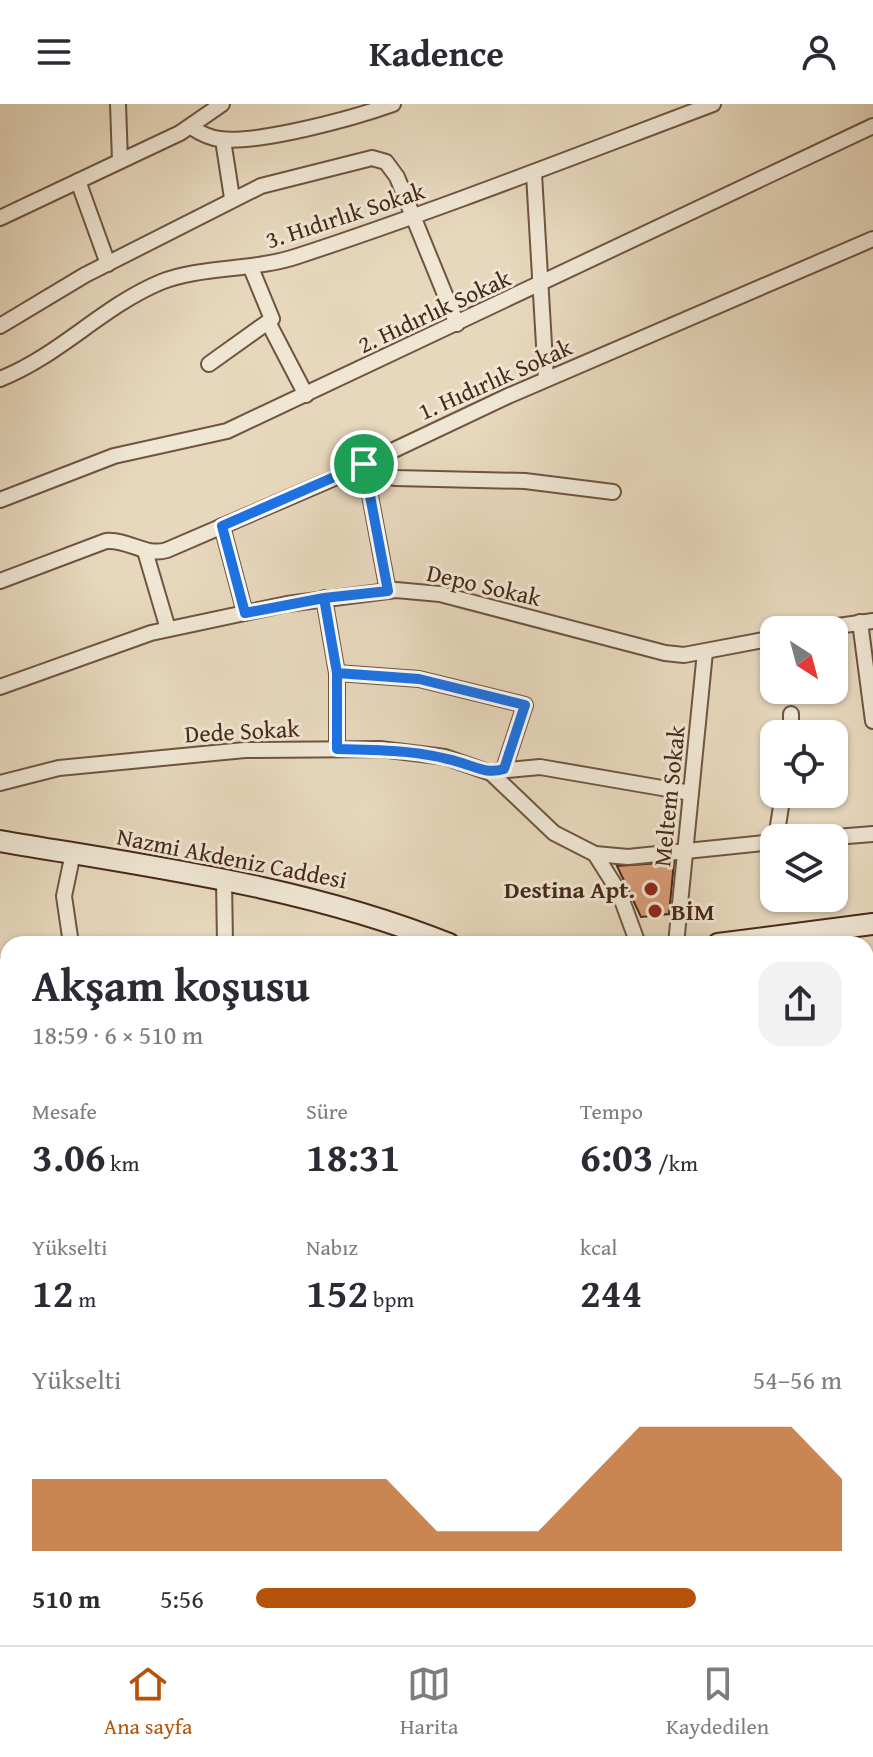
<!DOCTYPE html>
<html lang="tr">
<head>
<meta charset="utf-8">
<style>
	:root { --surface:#fff; --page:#f2f2f3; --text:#2b2b33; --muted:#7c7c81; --line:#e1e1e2; --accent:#b45309 }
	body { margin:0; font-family:"Gentium Book Plus",serif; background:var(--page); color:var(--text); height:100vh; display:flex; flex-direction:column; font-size:30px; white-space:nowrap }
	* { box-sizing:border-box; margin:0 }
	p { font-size:26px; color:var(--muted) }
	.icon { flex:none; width:44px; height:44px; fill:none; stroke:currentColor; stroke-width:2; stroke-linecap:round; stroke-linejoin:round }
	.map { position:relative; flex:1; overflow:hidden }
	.panel { position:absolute; left:0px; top:832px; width:874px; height:710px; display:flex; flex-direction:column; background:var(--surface); border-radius:24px 24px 0 0; box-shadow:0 2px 6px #0004 }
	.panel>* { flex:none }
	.needle { width:52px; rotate:144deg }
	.buttons { position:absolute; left:760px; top:512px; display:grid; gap:16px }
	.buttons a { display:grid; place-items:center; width:88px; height:88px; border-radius:16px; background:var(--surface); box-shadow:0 2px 6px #0004; font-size:40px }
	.pin { position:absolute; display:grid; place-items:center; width:68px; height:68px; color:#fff; margin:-34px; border:4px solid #fff; border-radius:50%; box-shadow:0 2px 8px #0007 }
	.round { display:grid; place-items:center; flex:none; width:84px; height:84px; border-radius:24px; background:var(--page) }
	.summary { display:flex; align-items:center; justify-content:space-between; height:136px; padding:0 32px }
	h1 { font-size:44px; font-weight:800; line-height:60px }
	.stats { display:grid; grid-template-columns:repeat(3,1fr); gap:12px; height:136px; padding:8px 32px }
	.stats div { display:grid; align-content:center }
	.stats b { font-size:40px; font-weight:800 }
	.stats small { font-size:22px; font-weight:400 }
	.stats p { font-size:22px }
	.chart { height:224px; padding:16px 32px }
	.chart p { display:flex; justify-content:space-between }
	.chart svg { width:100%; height:144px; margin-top:8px; fill:var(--accent); opacity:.7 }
	ul { padding:0 32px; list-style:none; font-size:26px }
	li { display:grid; grid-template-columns:128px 96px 1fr; align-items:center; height:60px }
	li i { height:20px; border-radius:10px; background:var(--accent) }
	header { display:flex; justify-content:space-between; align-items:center; height:104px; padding:0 32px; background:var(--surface); font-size:36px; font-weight:800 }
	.menu { display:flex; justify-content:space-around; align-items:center; height:112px; border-top:2px solid var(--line); background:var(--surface); font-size:22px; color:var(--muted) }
	.menu a { display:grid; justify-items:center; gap:4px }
	.menu .active { color:var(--accent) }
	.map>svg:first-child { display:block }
	.building { fill:#d99c77; stroke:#482817; stroke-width:2 }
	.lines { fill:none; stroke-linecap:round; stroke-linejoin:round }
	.street-casing { stroke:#705440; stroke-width:18 }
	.secondary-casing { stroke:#482817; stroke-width:24 }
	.street { stroke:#efe6d4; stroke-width:14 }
	.secondary { stroke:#efe6d4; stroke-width:20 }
	.route-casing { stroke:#fff; stroke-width:16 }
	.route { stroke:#1a73e8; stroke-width:10 }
	.poi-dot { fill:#8f2418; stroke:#efe6d4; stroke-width:3 }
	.labels { text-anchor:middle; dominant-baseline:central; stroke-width:6; stroke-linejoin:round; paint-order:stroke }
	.street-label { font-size:24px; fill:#482817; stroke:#efe6d4 }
	.poi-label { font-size:24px; font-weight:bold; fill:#482817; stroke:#efe6d4; text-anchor:end }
</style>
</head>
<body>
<header><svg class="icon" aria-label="menu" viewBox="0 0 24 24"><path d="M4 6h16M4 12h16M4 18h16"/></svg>Kadence<svg class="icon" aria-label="person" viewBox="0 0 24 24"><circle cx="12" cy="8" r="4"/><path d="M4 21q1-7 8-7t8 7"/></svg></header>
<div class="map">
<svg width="873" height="1541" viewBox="0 0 873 1541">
	<rect width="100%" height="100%" fill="#e7d8bd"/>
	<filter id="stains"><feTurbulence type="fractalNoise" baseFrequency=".0025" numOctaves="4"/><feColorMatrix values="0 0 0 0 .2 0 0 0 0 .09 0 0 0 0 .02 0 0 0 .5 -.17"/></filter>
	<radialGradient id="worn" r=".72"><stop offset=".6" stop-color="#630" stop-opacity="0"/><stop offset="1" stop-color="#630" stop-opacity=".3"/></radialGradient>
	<polygon class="building" points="674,758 669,810 641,813 617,762"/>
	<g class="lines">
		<defs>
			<g id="street">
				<polyline points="118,0 120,57"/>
				<path d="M191 23C200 29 209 34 220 35 259 40 354 14 393 0"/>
				<polyline points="223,36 232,94"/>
				<polyline points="534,70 546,275"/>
				<polyline points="78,77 108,160"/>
				<polyline points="0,114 180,29 222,0"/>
				<polyline points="268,218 306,291"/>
				<polyline points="0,222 85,171 261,82 372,54 386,58 397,73 457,220"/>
				<polyline points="209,260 272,215 251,164"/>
				<path d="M0 275C59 252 103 202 161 178 200 162 254 167 298 152 438 106 575 52 713 0"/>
				<polyline points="364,360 380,371 395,374 525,377 613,388"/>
				<polyline points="364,360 388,487"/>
				<polyline points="0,396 114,352 227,327 873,22"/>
				<polyline points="222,422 245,509"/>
				<polyline points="145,447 168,525"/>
				<path d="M0 477 106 437C129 435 145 453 167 446L339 372 508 292 873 135"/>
				<polyline points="324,494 337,569 337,645"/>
				<polyline points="860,518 873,617"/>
				<polyline points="810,526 873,517"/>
				<polyline points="337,569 419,575 525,601 504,665"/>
				<polyline points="0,583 151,529 287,500 396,486 440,490 665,549 684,551 774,534"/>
				<polyline points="791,610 791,630"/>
				<polyline points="498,667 540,663 691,689"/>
				<polyline points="0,679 59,664 245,646 380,645 445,653 491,669 554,729 595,750 619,788 638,840"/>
				<polyline points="776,734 783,690"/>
				<polyline points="823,734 873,730"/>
				<polyline points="595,750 628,753 774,738"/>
				<polyline points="224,776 225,840"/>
				<polyline points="71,840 64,792 73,749"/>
				<polyline points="676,840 705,548"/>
				<polyline points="0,861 8,862"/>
				<polyline points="866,912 873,912"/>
				<polyline points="0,973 8,972"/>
				<polyline points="0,1010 8,1057"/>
				<polyline points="866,1045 873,1045"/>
				<polyline points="0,1131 8,1130"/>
				<polyline points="866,1188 873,1186"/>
				<polyline points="290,1534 290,1541"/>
				<polyline points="411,1534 412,1541"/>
				<polyline points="584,1534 589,1541"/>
				<polyline points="98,1541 98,1534"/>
				<polyline points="324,1541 334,1534"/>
				<polyline points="857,1541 858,1538 873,1538"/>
			</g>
			<g id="secondary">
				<path d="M0 737C152 763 305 782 449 840"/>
				<polyline points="718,840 873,820"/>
				<polyline points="866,1381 873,1389"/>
			</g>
		</defs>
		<use href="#street" class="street-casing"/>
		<use href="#secondary" class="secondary-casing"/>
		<use href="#street" class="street"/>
		<use href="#secondary" class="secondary"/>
	</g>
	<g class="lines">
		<defs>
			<path id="route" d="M364 360 388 487 324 494 337 569V645C380 646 421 646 462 659 478 664 488 670 504 665L525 601 419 575 337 569 324 494 245 509 222 422 364 360"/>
		</defs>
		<use href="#route" class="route-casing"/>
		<use href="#route" class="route"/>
	</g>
	<g class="poi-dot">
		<circle cx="651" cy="785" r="8"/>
		<circle cx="655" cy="807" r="8"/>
	</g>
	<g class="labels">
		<g class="street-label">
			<text transform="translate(345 111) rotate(-18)">3. Hıdırlık Sokak</text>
			<text transform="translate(434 207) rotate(-25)">2. Hıdırlık Sokak</text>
			<text transform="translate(495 275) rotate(-24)">1. Hıdırlık Sokak</text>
			<text transform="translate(484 481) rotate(13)">Depo Sokak</text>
			<text transform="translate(242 627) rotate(-3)">Dede Sokak</text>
			<text transform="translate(669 692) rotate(-84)">Meltem Sokak</text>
			<text transform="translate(232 754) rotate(11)">Nazmi Akdeniz Caddesi</text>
		</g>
		<g class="poi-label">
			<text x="635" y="785">Destina Apt.</text>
			<text x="671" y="807" text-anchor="start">BİM</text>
		</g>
	</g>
	<rect width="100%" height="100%" filter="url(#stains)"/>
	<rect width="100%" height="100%" fill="url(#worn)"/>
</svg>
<div class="buttons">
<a><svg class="needle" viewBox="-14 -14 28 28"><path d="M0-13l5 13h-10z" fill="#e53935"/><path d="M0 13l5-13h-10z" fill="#7c7c81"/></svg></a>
<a><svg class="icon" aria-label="locate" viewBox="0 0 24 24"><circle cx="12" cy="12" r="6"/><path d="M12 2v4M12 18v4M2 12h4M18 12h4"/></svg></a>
<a><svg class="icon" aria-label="layers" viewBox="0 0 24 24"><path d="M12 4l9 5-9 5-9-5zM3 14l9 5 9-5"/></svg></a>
</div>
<div class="pin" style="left:364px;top:360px;background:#1e9e55"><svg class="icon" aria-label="arrive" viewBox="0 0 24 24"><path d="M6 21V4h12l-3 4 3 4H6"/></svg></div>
<section class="panel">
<div class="summary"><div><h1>Akşam koşusu</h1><p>18:59 · 6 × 510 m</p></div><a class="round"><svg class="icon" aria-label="share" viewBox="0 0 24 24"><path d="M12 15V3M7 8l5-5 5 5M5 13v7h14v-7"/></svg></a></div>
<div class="stats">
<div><p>Mesafe</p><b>3.06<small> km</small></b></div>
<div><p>Süre</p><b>18:31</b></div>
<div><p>Tempo</p><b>6:03<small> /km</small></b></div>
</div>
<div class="stats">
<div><p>Yükselti</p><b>12<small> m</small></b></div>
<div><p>Nabız</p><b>152<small> bpm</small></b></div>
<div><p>kcal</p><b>244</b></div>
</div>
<div class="chart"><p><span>Yükselti</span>54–56 m</p>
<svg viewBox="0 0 160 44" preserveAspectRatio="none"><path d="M0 44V22L10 22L20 22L30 22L40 22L50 22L60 22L70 22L80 38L90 38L100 38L110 22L120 6L130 6L140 6L150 6L160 22V44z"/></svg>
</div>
<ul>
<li><b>510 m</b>5:56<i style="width:75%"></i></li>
</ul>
</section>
</div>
<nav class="menu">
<a class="active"><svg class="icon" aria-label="home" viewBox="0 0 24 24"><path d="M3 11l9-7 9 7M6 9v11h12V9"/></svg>Ana sayfa</a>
<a><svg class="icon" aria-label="map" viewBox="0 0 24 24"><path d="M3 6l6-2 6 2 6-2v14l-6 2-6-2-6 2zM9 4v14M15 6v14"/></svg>Harita</a>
<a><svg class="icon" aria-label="saved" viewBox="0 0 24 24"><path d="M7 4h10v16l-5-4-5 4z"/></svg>Kaydedilen</a>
</nav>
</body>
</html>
